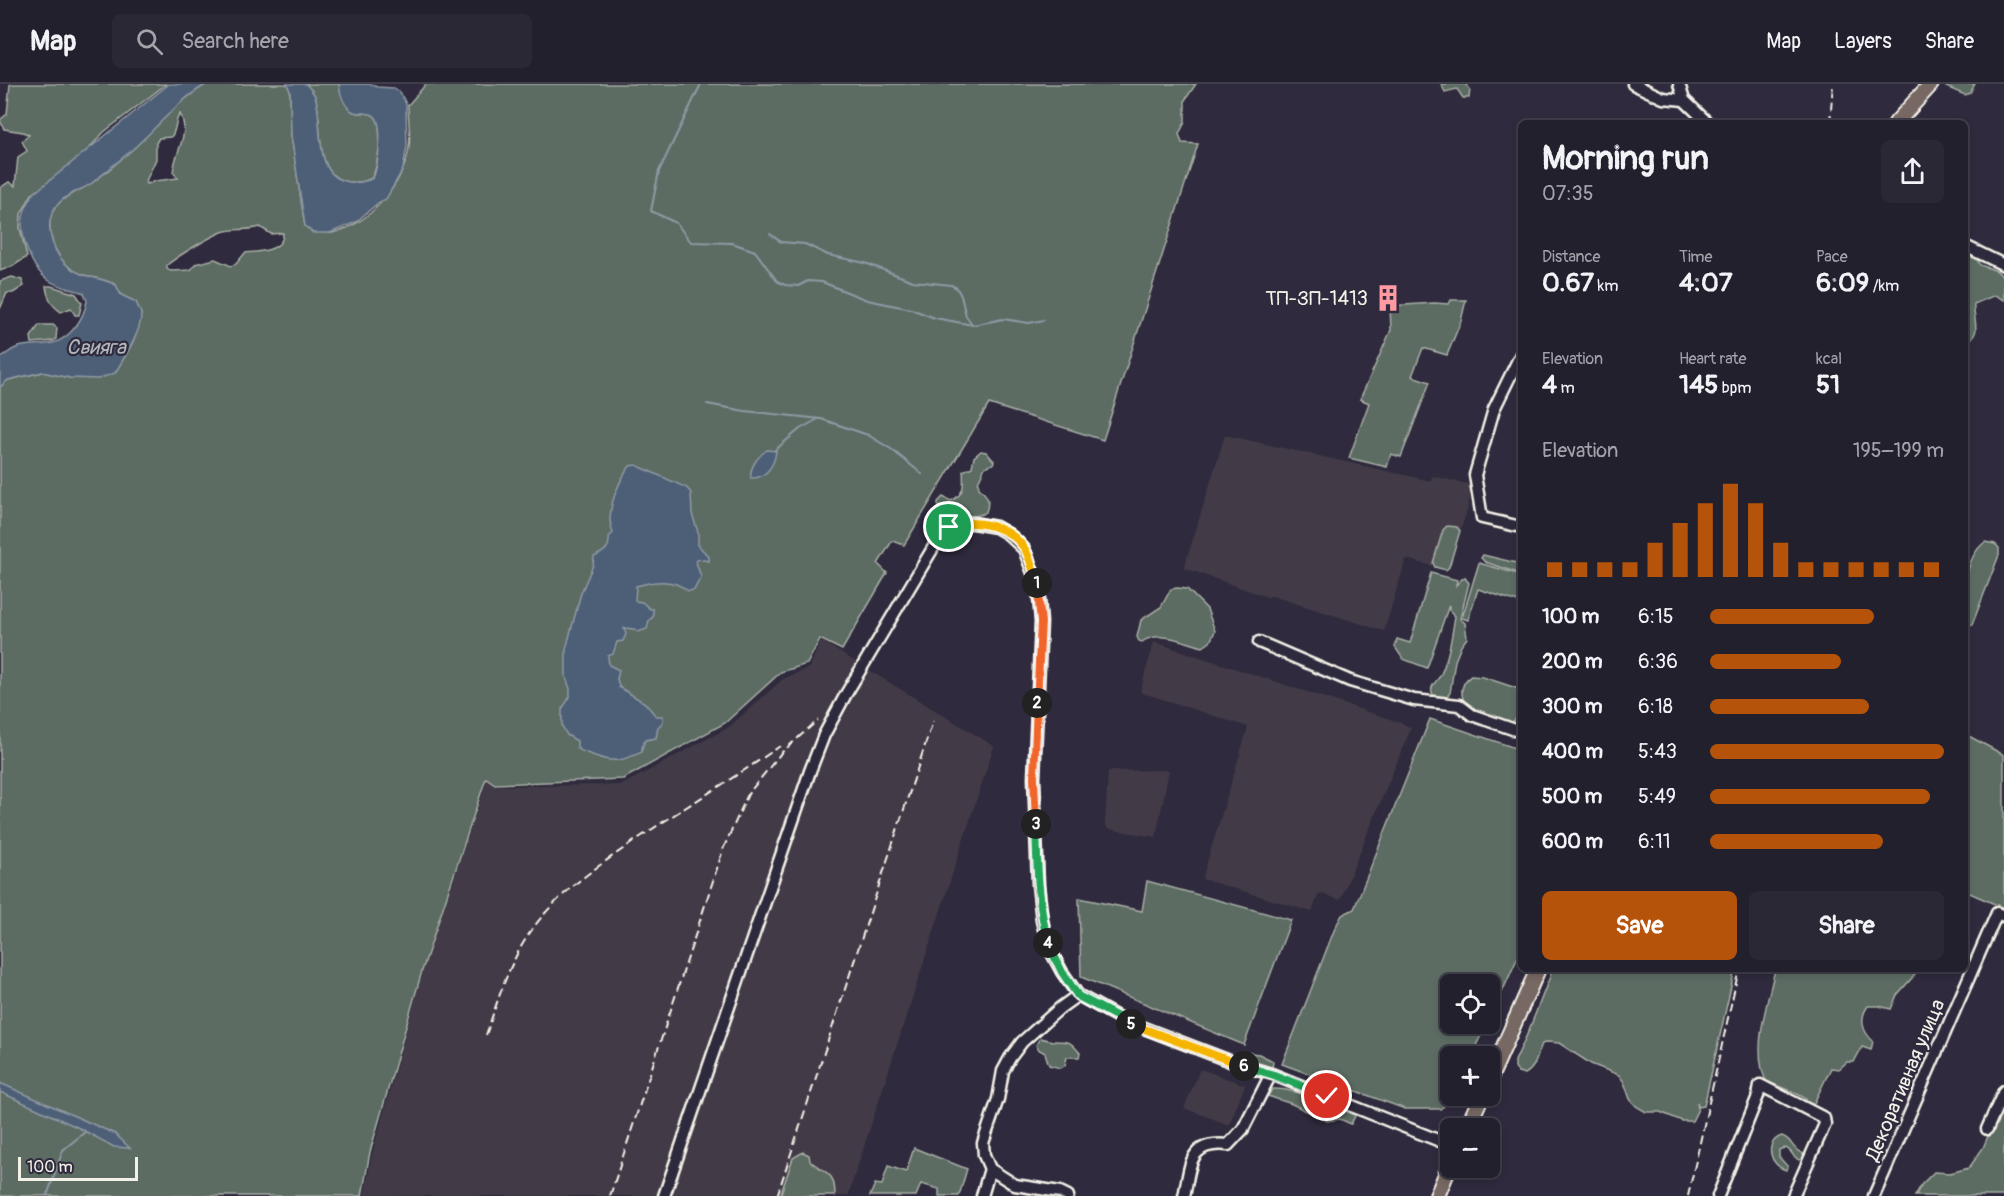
<!DOCTYPE html>
<html lang="en">
<head>
<meta charset="utf-8">
<style>
	:root { --surface:#23202e; --page:#2b2836; --text:#f1f3f6; --muted:#a3a3aa; --line:#403e4a; --accent:#b45309 }
	body { margin:0; font-family:Pangolin,sans-serif; background:var(--page); color:var(--text); height:100vh; display:flex; flex-direction:column; font-size:22px; white-space:nowrap }
	* { box-sizing:border-box; margin:0 }
	p { font-size:20px; color:var(--muted) }
	.icon { flex:none; width:33px; height:33px; fill:none; stroke:currentColor; stroke-width:2; stroke-linecap:round; stroke-linejoin:round }
	.map { position:relative; flex:1; overflow:hidden }
	.sheet { position:absolute; left:1518px; top:36px; width:450px; height:852px; display:flex; flex-direction:column; background:var(--surface); border-radius:9px; box-shadow:0 3px 9px #0003,0 0 0 2px var(--line) }
	.sheet>* { flex:none }
	.buttons { position:absolute; left:1440px; top:890px; display:grid; gap:12px }
	.buttons a { display:grid; place-items:center; width:60px; height:60px; border-radius:9px; background:var(--surface); box-shadow:0 3px 9px #0003,0 0 0 2px var(--line); font-size:30px }
	.scale { position:absolute; left:18px; bottom:15px; width:120px; box-sizing:border-box; padding-left:6px; border:3px solid #f4f1e8; border-top:0; font-size:16px; line-height:21px; white-space:nowrap; color:#f4f1e8; -webkit-text-stroke:4px #2f2a3d; paint-order:stroke }
	.pin { position:absolute; display:grid; place-items:center; width:51px; height:51px; color:#fff; margin:-26px; border:3px solid #fff; border-radius:50%; box-shadow:0 2px 6px #0007 }
	.km { position:absolute; width:30px; height:30px; margin:-15px; border-radius:50%; background:#222; color:#fff; font-size:16px; line-height:30px; text-align:center }
	.round { display:grid; place-items:center; flex:none; width:63px; height:63px; border-radius:9px; background:var(--page) }
	.summary { display:flex; align-items:center; justify-content:space-between; height:102px; padding:0 24px }
	h1 { font-size:33px; font-weight:700; line-height:45px }
	.stats { display:grid; grid-template-columns:repeat(3,1fr); gap:9px; height:102px; padding:6px 24px }
	.stats div { display:grid; align-content:center }
	.stats b { font-size:26px; font-weight:700 }
	.stats small { font-size:16px; font-weight:400 }
	.stats p { font-size:16px }
	.chart { height:168px; padding:12px 24px }
	.chart p { display:flex; justify-content:space-between }
	.chart svg { width:100%; height:108px; margin-top:6px; stroke:var(--accent); stroke-width:6 }
	.primary-button { display:flex; gap:12px; margin-top:auto; padding:12px 24px }
	.primary-button a { flex:1; height:69px; border-radius:9px; background:var(--accent); color:#fff; font-size:24px; font-weight:700; line-height:69px; text-align:center }
	.primary-button a+a { background:var(--page); color:var(--text) }
	ul { padding:0 24px; list-style:none; font-size:20px }
	li { display:grid; grid-template-columns:96px 72px 1fr; align-items:center; height:45px }
	li i { height:15px; border-radius:8px; background:var(--accent) }
	header { display:flex; align-items:center; gap:36px; box-sizing:border-box; height:84px; padding:0 30px; background:var(--surface); border-bottom:2px solid var(--line) }
	header strong { font-size:28px }
	nav { display:flex; gap:33px; margin-inline-start:auto; font-size:21px }
	.search { width:420px; height:54px; background:var(--page); display:flex; align-items:center; gap:15px; box-sizing:border-box; padding:0 21px; border-radius:9px; color:var(--muted); font-size:22px }
	.map>svg:first-child { display:block }
	.built { fill:#423a46 }
	.green { fill:#5c6c64; stroke:#a8aea6; stroke-width:1.5; fill-rule:evenodd }
	.water { fill:#4d5f77; stroke:#9099a4; stroke-width:1.5 }
	.lines { fill:none; stroke-linecap:round; stroke-linejoin:round }
	.stream { stroke:#9099a4; stroke-width:2 }
	.minor-casing { stroke:#f4f1e8; stroke-width:15 }
	.major-casing { stroke:#f4f1e8; stroke-width:18 }
	.minor { stroke:#2f2a3d; stroke-width:10 }
	.major { stroke:#776864; stroke-width:14 }
	.rail { stroke:#f4f1e8; stroke-width:2; stroke-dasharray:9 4.5; stroke-linecap:butt }
	.split-1-casing { stroke:#fff; stroke-width:12 }
	.split-2-casing { stroke:#fff; stroke-width:12 }
	.split-3-casing { stroke:#fff; stroke-width:12 }
	.split-4-casing { stroke:#fff; stroke-width:12 }
	.split-5-casing { stroke:#fff; stroke-width:12 }
	.split-6-casing { stroke:#fff; stroke-width:12 }
	.split-7-casing { stroke:#fff; stroke-width:12 }
	.split-1 { stroke:#f5b400; stroke-width:8 }
	.split-2 { stroke:#f0652b; stroke-width:8 }
	.split-3 { stroke:#f0652b; stroke-width:8 }
	.split-4 { stroke:#22a559; stroke-width:8 }
	.split-5 { stroke:#22a559; stroke-width:8 }
	.split-6 { stroke:#f5b400; stroke-width:8 }
	.split-7 { stroke:#22a559; stroke-width:8 }
	.labels { text-anchor:middle; dominant-baseline:central; stroke-width:4.5; stroke-linejoin:round; paint-order:stroke }
	.poi-label { font-size:20px; fill:#f4f1e8; stroke:#2f2a3d; text-anchor:end }
	.street-label { font-size:20px; fill:#f4f1e8; stroke:#2f2a3d }
	.water-label { font-size:21px; font-style:italic; fill:#b1b7bb; stroke:#2f2a3d }
</style>
</head>
<body>
<header>
<strong>Map</strong>
<div class="search"><svg class="icon" aria-label="search" viewBox="0 0 24 24"><circle cx="10" cy="10" r="6"/><path d="M15 15l6 6"/></svg>Search here</div>
<nav><a>Map</a><a>Layers</a><a>Share</a></nav>
</header>
<div class="map">
<svg width="2004" height="1112" viewBox="0 0 2004 1112">
	<rect width="100%" height="100%" fill="#2f2a3d"/>
	<filter id="ink" filterUnits="userSpaceOnUse"><feTurbulence type="fractalNoise" baseFrequency=".0167" numOctaves="2"/><feDisplacementMap in="SourceGraphic" scale="12" xChannelSelector="R" yChannelSelector="G"/><feConvolveMatrix kernelMatrix="1 2 1 2 8 2 1 2 1" color-interpolation-filters="sRGB"/></filter>
	<g filter="url(#ink)">
		<g class="built">
			<polygon points="1225,351 1431,397 1432,392 1472,401 1468,423 1448,486 1406,475 1384,547 1272,512 1267,513 1184,484"/>
			<polygon points="821,557 994,662 848,1112 364,1112 372,1071 423,887 487,696 494,702 622,701 729,643 783,595 809,584"/>
			<polygon points="1154,558 1402,639 1411,644 1340,816 1319,809 1312,828 1202,795 1248,643 1140,608"/>
			<polygon points="1169,686 1156,753 1108,745 1105,740 1108,687"/>
			<polygon points="1200,985 1245,1001 1229,1041 1184,1024"/>
		</g>
		<g class="green">
			<polygon points="10,0 166,0 104,48 73,82 53,98 32,110 21,130 20,144 27,173 13,182 0,187 0,104 9,98 15,102 18,73 27,67 22,57 29,51 23,48 4,45 0,36 7,30"/>
			<path d="M207 0H287L290 7 291 51 305 142C312 144 324 150 332 149 369 141 404 100 409 63 411 50 408 35 408 21L426 0H1196L1185 16V38L1179 50 1182 59 1198 60 1103 356 989 320 904 461 892 457 878 480 887 489 842 566 820 555 807 580 781 588 725 639 623 695 495 700 486 694 422 887 370 1068 362 1112H0V303L8 296 43 288 70 294 115 289 135 252 141 230 136 218 121 211 116 201C101 193 82 194 69 183 51 168 41 135 60 118 69 109 82 106 92 99 104 90 116 80 127 70 154 47 176 17 207 0ZM180 30C191 49 175 68 173 88L178 94 156 97 147 100 146 97 156 75V59L159 54 171 53C177 46 174 37 180 30ZM260 143 271 150 283 149C284 167 258 168 245 169L236 180 231 182 215 175 195 180 191 186 171 187 167 185V181C179 171 208 154 222 148 234 144 248 147 260 143Z"/>
			<path d="M306 0H339C340 10 345 23 354 28 360 30 367 28 373 31 385 37 378 84 372 94 365 98 358 99 350 98 311 94 324 36 315 12 313 8 309 3 306 0Z"/>
			<polygon points="1441,0 1465,0 1470,5 1469,14 1463,14 1457,5 1445,8"/>
			<polygon points="1945,0 1975,0 1970,9 1965,11 1946,3"/>
			<path d="M1965 164 1975 172 1980 181 1997 187 2004 194V216L1995 211 1974 220C1972 234 1984 251 1965 258Z"/>
			<polygon points="12,193 22,196 24,202 13,209 7,209 0,225 0,197"/>
			<path d="M46 202H51L76 210 82 219 79 231H75L71 224 61 228C52 222 47 212 46 202Z"/>
			<polygon points="1451,216 1466,216 1461,237 1447,271 1423,264 1412,292 1430,298 1401,373 1391,370 1387,383 1349,374 1369,319 1360,315 1391,246 1390,222 1434,219 1449,220"/>
			<polygon points="39,241 53,241 57,244 56,255 53,257 32,259 31,253"/>
			<path d="M981 367 986 368 994 377 993 380 985 383 978 398 979 404C988 412 990 416 986 428 978 434 966 431 956 434 947 431 938 429 938 418L943 413 951 417C965 410 964 401 963 387L972 383 974 373Z"/>
			<polygon points="1447,442 1457,443 1460,447 1449,483 1446,486 1435,483 1433,479 1443,446"/>
			<path d="M1985 458 1995 460 1999 464V471L1972 541 1965 545C1965 518 1961 476 1985 458Z"/>
			<polygon points="1483,471 1521,480 1521,490 1485,478 1481,474"/>
			<polygon points="1479,479 1521,491 1521,519 1478,505 1468,536 1462,534"/>
			<path d="M1431 489 1457 496 1456 501 1462 495 1465 494 1469 499 1460 535 1465 539 1467 554 1461 562 1455 577 1450 609 1445 614 1433 611C1428 601 1437 599 1441 590 1449 572 1452 551 1455 532L1449 526V521L1427 584 1403 575 1395 563 1397 555 1410 559Z"/>
			<path d="M1177 504 1187 505 1207 525 1215 547 1210 558 1203 563C1185 558 1159 546 1142 558L1139 557 1137 553 1141 536 1161 523 1171 505Z"/>
			<path d="M1471 592 1483 593 1516 604 1520 608C1523 621 1524 636 1508 639 1497 636 1484 634 1474 628 1460 620 1457 601 1471 592Z"/>
			<polygon points="1430,635 1521,666 1521,866 1490,935 1490,900 1450,900 1450,939 1487,939 1471,972 1450,972 1450,1011 1452,1011 1449,1018 1440,1025 1405,1025 1282,980 1335,844 1342,831 1354,825"/>
			<polygon points="1965,650 2004,671 2004,824 1965,807"/>
			<polygon points="1147,797 1291,836 1244,961 1081,893 1079,814 1142,827"/>
			<path d="M1553 885H1735L1704 1022 1699 1023 1697 1018 1698 1025 1692 1037H1682L1660 1028H1646L1636 1022 1630 1015 1624 998 1619 991 1591 980 1559 959 1547 958 1542 960C1537 971 1537 983 1525 990L1518 988 1515 983V977L1529 946Z"/>
			<path d="M1775 885H1920L1897 911 1891 925 1879 922H1868C1859 934 1862 947 1873 957L1871 966 1862 963 1854 978H1847L1839 985 1831 984 1813 1021 1807 1019 1806 1015C1793 1006 1780 1004 1766 997 1751 964 1768 919 1775 885Z"/>
			<path d="M1040 954C1045 955 1050 957 1055 957 1070 958 1069 956 1080 969L1079 973H1067L1065 981 1061 984 1049 981 1045 969 1038 965 1036 961Z"/>
			<polygon points="1242,968 1259,970 1273,977 1272,986 1238,975 1237,971"/>
			<path d="M1272 1005C1298 1004 1324 1020 1349 1026L1353 1028 1355 1032 1351 1040 1340 1035 1327 1037 1292 1020 1268 1012Z"/>
			<polygon points="2004,1014 2004,1112 1915,1112 1922,1100 1934,1088 1950,1089 1969,1084 1983,1064"/>
			<path d="M1782 1052C1791 1055 1791 1062 1798 1067 1800 1068 1803 1069 1805 1072L1799 1076 1795 1074C1791 1068 1788 1061 1779 1066V1073L1788 1083 1786 1086C1770 1082 1763 1058 1782 1052Z"/>
			<polygon points="914,1064 967,1085 959,1112 939,1112 939,1105 921,1100 916,1112 870,1112 875,1100 882,1101 888,1082 906,1088"/>
			<path d="M803 1068 809 1071 810 1077C827 1090 835 1088 835 1112H780L793 1074Z"/>
		</g>
		<g class="water">
			<path d="M169 0H207C176 17 154 48 127 70 116 79 104 90 92 99 82 106 69 109 60 118 41 135 51 168 69 183 82 194 101 193 116 201L121 211 136 218C137 221 141 227 141 231 141 249 124 274 115 289L98 295 70 294 42 288 8 296 0 303V273C7 271 10 266 16 264 28 259 41 262 53 259 71 254 84 234 87 217L84 209C73 205 58 203 48 196 31 184 19 152 23 132 24 125 30 117 33 110Z"/>
			<path d="M287 0H306C309 3 313 8 315 12 324 36 311 94 350 98 358 99 365 98 373 94 378 84 385 37 373 31 367 28 360 30 354 28 344 23 340 10 339 0H370L377 3 394 4 400 8 406 20 407 62 403 85 386 115 378 119 356 138 330 149H313L305 142 291 51 290 7Z"/>
			<path d="M767 366 776 367C775 380 766 395 751 394 749 384 758 372 767 366Z"/>
			<path d="M636 381 687 404 691 409 692 430 698 448V461L709 473V477L698 475 696 478 701 493 694 506 688 507C673 494 654 497 636 502L635 517 642 518 650 525H653V533L649 536 647 545 638 548 634 545 624 544 626 550 623 557 617 558 613 570 608 572 609 581 619 586 617 595 619 603 645 619 656 632H663V638L658 643 656 654 645 656 642 664V668C623 676 615 680 595 672 588 669 583 669 577 664V657L567 651 562 642V625L570 613V605L566 593V565L581 509 593 481 594 473C604 468 610 465 609 453L613 449C612 445 610 440 610 435 610 418 620 395 630 382Z"/>
			<polygon points="0,999 115,1050 130,1064 114,1063 79,1044 0,1008"/>
		</g>
		<g class="lines">
			<g class="stream">
				<polyline points="701,0 659,87 651,127 676,139 691,158 732,159 755,167 777,197 785,201 798,202 808,197 822,198 867,216 911,225 935,234 973,241 1003,235 1029,239 1044,236"/>
				<polyline points="770,150 781,158 805,160 828,171 865,179 913,197 951,201 957,204 961,212 966,232 973,241"/>
				<polyline points="707,320 745,327 821,335 868,351 891,365 922,390"/>
				<polyline points="775,366 800,345 818,335"/>
				<polyline points="47,1112 63,1066 85,1048"/>
			</g>
			<defs>
				<g id="minor">
					<polyline points="1633,0 1663,14 1684,16"/>
					<polyline points="1679,0 1684,16 1708,39"/>
					<polyline points="1965,162 2004,181"/>
					<polyline points="1521,270 1494,325 1475,391 1482,434 1521,443"/>
					<polyline points="1259,558 1350,597 1414,616 1459,621 1472,631 1521,648"/>
					<polyline points="1987,1045 2004,1007"/>
					<polyline points="664,1112 810,687 824,651 846,610 942,449 949,443 960,439 973,439 996,443 1008,450 1024,465 1038,502 1041,538 1034,694 1038,801 1042,837 1048,862 1062,888 1078,911 1123,936 1235,979 1274,991 1450,1061"/>
					<polyline points="982,1112 990,1085"/>
					<polyline points="1068,1112 1060,1108 1015,1101 990,1085 984,1071 983,1059 998,1015 1003,987 1010,974 1022,958 1060,924 1078,911"/>
					<path d="M1184 1112C1191 1081 1188 1057 1228 1061L1243 1045 1271 990"/>
					<polyline points="1718,1112 1758,1012 1760,1001 1824,1034 1825,1040 1793,1112"/>
					<polyline points="1874,1112 1997,829 2004,832"/>
				</g>
				<g id="major">
					<polyline points="1896,39 1931,0"/>
					<polyline points="1490,994 1538,885"/>
					<polyline points="1467,1044 1482,1011"/>
					<polyline points="1437,1112 1450,1081"/>
				</g>
			</defs>
			<use href="#minor" class="minor-casing"/>
			<use href="#major" class="major-casing"/>
			<use href="#minor" class="minor"/>
			<use href="#major" class="major"/>
			<g class="rail">
				<polyline points="1830,39 1833,0"/>
				<path d="M486 951C498 916 508 881 529 850 553 814 588 789 623 765 674 729 729 698 780 662"/>
				<polyline points="610,1112 724,763 748,710 781,669 818,636"/>
				<polyline points="777,1112 933,637"/>
				<polyline points="1688,1112 1739,885"/>
			</g>
		</g>
	</g>
	<g class="lines" filter="url(#ink)">
		<defs>
			<path id="split-1" d="M949 443C975 434 1011 441 1026 467 1031 477 1034 489 1037 499"/>
			<polyline id="split-2" points="1037,499 1041,538 1037,619"/>
			<polyline id="split-3" points="1036,740 1034,694 1037,619"/>
			<path id="split-4" d="M1036 740C1037 780 1038 820 1048 859"/>
			<polyline id="split-5" points="1048,859 1062,888 1078,912 1131,940"/>
			<polyline id="split-6" points="1131,940 1244,982"/>
			<polyline id="split-7" points="1244,982 1274,991 1327,1012"/>
		</defs>
		<use href="#split-1" class="split-1-casing"/>
		<use href="#split-2" class="split-2-casing"/>
		<use href="#split-3" class="split-3-casing"/>
		<use href="#split-4" class="split-4-casing"/>
		<use href="#split-5" class="split-5-casing"/>
		<use href="#split-6" class="split-6-casing"/>
		<use href="#split-7" class="split-7-casing"/>
		<use href="#split-1" class="split-1"/>
		<use href="#split-2" class="split-2"/>
		<use href="#split-3" class="split-3"/>
		<use href="#split-4" class="split-4"/>
		<use href="#split-5" class="split-5"/>
		<use href="#split-6" class="split-6"/>
		<use href="#split-7" class="split-7"/>
	</g>
	<defs>
		<symbol id="building-bare" viewBox="-9 -9 18 18"><path d="M-4-6H4V6H1V3H-1V6H-4ZM-2.5-4.3h1.7v1.8h-1.7ZM.8-4.3h1.7v1.8H.8ZM-2.5-1h1.7V.8h-1.7ZM.8-1h1.7V.8H.8Z" fill="#ff9aa2" stroke="#2f2a3d" stroke-width="2.5" paint-order="stroke"/></symbol>
	</defs>
	<g fill-rule="evenodd">
		<use href="#building-bare" x="1369" y="195" width="38" height="38"/>
	</g>
	<g class="labels">
		<g class="poi-label">
			<text x="1368" y="214">ТП-ЗП-1413</text>
		</g>
		<g class="street-label">
			<text transform="translate(1905 996) rotate(-67)">Декоративная улица</text>
		</g>
		<g class="water-label">
			<text x="96" y="263">Свияга</text>
		</g>
	</g>
</svg>
<div class="buttons">
<a><svg class="icon" aria-label="locate" viewBox="0 0 24 24"><circle cx="12" cy="12" r="6"/><path d="M12 2v4M12 18v4M2 12h4M18 12h4"/></svg></a>
<a>+</a>
<a>−</a>
</div>
<div class="scale">100 m</div>
<div class="pin" style="left:949px;top:443px;background:#1e9e55"><svg class="icon" aria-label="arrive" viewBox="0 0 24 24"><path d="M6 21V4h12l-3 4 3 4H6"/></svg></div>
<div class="pin" style="left:1327px;top:1012px;background:#d93025"><svg class="icon" aria-label="check" viewBox="0 0 24 24"><path d="M5 12l5 5 9-10"/></svg></div>
<b class="km" style="left:1037px;top:499px">1</b>
<b class="km" style="left:1037px;top:619px">2</b>
<b class="km" style="left:1036px;top:740px">3</b>
<b class="km" style="left:1048px;top:859px">4</b>
<b class="km" style="left:1131px;top:940px">5</b>
<b class="km" style="left:1244px;top:982px">6</b>
<section class="sheet">
<div class="summary"><div><h1>Morning run</h1><p>07:35</p></div><a class="round"><svg class="icon" aria-label="share" viewBox="0 0 24 24"><path d="M12 15V3M7 8l5-5 5 5M5 13v7h14v-7"/></svg></a></div>
<div class="stats">
<div><p>Distance</p><b>0.67<small> km</small></b></div>
<div><p>Time</p><b>4:07</b></div>
<div><p>Pace</p><b>6:09<small> /km</small></b></div>
</div>
<div class="stats">
<div><p>Elevation</p><b>4<small> m</small></b></div>
<div><p>Heart rate</p><b>145<small> bpm</small></b></div>
<div><p>kcal</p><b>51</b></div>
</div>
<div class="chart"><p><span>Elevation</span>195–199 m</p>
<svg viewBox="0 0 160 44" preserveAspectRatio="none"><path d="M5 44V38M15 44V38M25 44V38M35 44V38M45 44V30M55 44V22M65 44V14M75 44V6M85 44V14M95 44V30M105 44V38M115 44V38M125 44V38M135 44V38M145 44V38M155 44V38"/></svg>
</div>
<ul>
<li><b>100 m</b>6:15<i style="width:70%"></i></li>
<li><b>200 m</b>6:36<i style="width:56%"></i></li>
<li><b>300 m</b>6:18<i style="width:68%"></i></li>
<li><b>400 m</b>5:43<i style="width:100%"></i></li>
<li><b>500 m</b>5:49<i style="width:94%"></i></li>
<li><b>600 m</b>6:11<i style="width:74%"></i></li>
</ul>
<div class="primary-button"><a>Save</a><a>Share</a></div>
</section>
</div>
</body>
</html>
